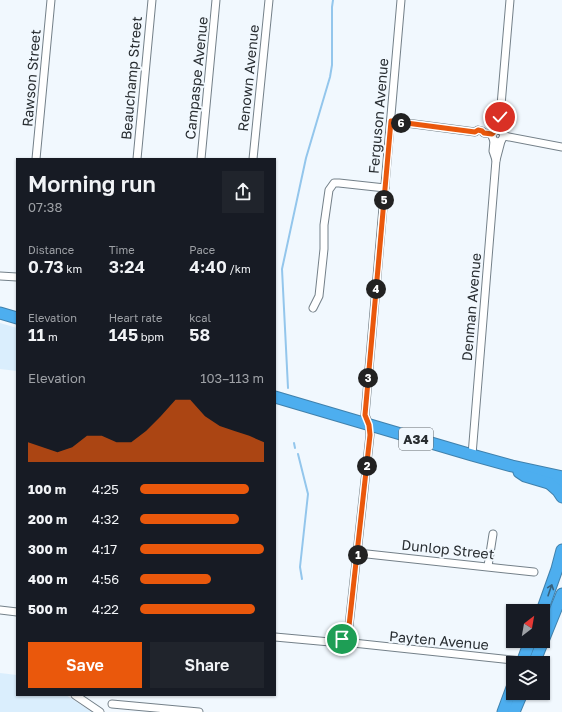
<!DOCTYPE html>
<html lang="en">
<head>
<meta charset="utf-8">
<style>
	:root { --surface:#171b24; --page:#20242c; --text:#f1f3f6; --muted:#9ea1a6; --accent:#ea580c }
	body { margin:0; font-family:"Golos Text",sans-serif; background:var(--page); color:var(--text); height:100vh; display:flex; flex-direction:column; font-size:15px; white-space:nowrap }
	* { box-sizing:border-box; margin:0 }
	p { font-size:13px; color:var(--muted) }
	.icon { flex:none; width:22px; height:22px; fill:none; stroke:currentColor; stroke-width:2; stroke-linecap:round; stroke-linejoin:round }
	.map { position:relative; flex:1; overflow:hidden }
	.drawer { position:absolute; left:16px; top:158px; width:260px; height:538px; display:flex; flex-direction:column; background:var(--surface); border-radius:0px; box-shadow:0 1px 3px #0004 }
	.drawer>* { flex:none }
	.needle { width:26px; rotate:31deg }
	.fabs { position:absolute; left:506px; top:604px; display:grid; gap:8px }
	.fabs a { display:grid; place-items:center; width:44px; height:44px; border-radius:0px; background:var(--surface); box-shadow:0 1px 3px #0004; font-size:20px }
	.pin { position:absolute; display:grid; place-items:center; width:34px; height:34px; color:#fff; margin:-17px; border:2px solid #fff; border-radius:50%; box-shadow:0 1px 4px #0007 }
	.km { position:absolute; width:20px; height:20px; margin:-10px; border-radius:50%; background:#222; color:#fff; font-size:11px; line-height:20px; text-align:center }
	.round { display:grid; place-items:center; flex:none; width:42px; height:42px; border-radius:0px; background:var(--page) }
	.overview { display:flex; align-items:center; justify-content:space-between; height:68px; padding:0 12px }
	h1 { font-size:22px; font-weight:600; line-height:30px }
	.figures { display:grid; grid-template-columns:repeat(3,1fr); gap:6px; height:68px; padding:4px 12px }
	.figures div { display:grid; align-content:center }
	.figures b { font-size:17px; font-weight:600 }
	.figures small { font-size:11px; font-weight:400 }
	.figures p { font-size:11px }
	.chart { height:112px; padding:8px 12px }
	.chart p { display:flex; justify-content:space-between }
	.chart svg { width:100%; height:72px; margin-top:4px; fill:var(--accent); opacity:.7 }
	.button { display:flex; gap:8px; margin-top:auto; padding:8px 12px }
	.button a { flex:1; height:46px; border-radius:0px; background:var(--accent); color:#fff; font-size:16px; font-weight:600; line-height:46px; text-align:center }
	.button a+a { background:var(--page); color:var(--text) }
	ul { padding:0 12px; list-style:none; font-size:13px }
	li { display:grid; grid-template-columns:64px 48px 1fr; align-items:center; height:30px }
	li i { height:10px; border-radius:5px; background:var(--accent) }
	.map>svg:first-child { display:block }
	.built { fill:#daeefd }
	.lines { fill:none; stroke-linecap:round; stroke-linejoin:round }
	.stream { stroke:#93c6ec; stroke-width:2 }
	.minor-casing { stroke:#748089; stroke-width:9 }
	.highway-casing { stroke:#4081ac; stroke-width:13 }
	.minor { stroke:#fff; stroke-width:7 }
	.highway { stroke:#4daeef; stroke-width:11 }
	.oneway { stroke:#37617d }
	.route-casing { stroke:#fff; stroke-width:8 }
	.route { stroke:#ea580c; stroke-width:5 }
	.labels { text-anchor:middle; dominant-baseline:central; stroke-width:4; stroke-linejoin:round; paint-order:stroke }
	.shield { fill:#f1f8fe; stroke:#646a6e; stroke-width:1 }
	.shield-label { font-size:13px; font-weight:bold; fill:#282d31 }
	.street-label { font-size:14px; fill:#282d31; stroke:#f1f8fe }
</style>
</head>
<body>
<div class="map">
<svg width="562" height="712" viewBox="0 0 562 712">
	<rect width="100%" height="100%" fill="#f1f8fe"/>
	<g class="built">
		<polygon points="0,323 17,328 17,371 0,369"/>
		<polygon points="0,673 17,675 17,695 66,695 92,712 0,712"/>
	</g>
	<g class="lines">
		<g class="stream">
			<polyline points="288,388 282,269 306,158 330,77 332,65 332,7 333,0"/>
			<polyline points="294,443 295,448"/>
			<polyline points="298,454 308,494 300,567 302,579"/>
		</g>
		<defs>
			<g id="minor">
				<polyline points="391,121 475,132 478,130 482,131 484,133 492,134"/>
				<polyline points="502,131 496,130 493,132 492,136 494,141 498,142 501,141 504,136 502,131 501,122 500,117 510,0"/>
				<polyline points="504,136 562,147"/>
				<polyline points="494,141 493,151 496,160"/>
				<polyline points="36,159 51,0"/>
				<polyline points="137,159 152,0"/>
				<polyline points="201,159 216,0"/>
				<polyline points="253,159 269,0"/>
				<polyline points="0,276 17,277"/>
				<polyline points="313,308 319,296 324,249 324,225 329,190 334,183 339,183 385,188"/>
				<polyline points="472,455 496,160 501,141"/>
				<polyline points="358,553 534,572"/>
				<polyline points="488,566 493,534"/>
				<polyline points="0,610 17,612"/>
				<polyline points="348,635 370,435 369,425 365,415 401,0"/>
				<circle cx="348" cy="641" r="6"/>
				<polyline points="275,637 330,642 342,642"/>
				<polyline points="353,643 522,661"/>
				<polyline points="75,695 100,712"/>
				<polyline points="112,704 199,712"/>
			</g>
			<g id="highway">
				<polyline points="0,313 17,318"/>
				<polyline points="275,397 472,455 512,466 562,477"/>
				<polyline points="519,472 525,476 562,487"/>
				<polyline points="549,483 558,491 562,497"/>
				<polyline points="542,611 557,569 562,550"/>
				<polyline points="522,663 530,641"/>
				<polyline points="534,663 562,594"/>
				<polyline points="503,712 513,685"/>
				<polyline points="514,712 522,693"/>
			</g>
		</defs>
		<use href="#minor" class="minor-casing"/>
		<use href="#highway" class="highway-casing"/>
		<use href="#minor" class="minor"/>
		<use href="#highway" class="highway"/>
	</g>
	<defs><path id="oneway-shaft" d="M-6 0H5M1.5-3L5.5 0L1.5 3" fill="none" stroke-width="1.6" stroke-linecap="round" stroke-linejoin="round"/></defs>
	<use class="oneway" href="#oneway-shaft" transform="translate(550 590) rotate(-71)"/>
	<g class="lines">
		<defs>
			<polyline id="route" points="342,639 344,636 348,635 370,435 369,425 365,415 391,121 475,132 478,130 482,131 484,133 492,134 496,130 497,120 500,117"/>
		</defs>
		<use href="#route" class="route-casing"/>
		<use href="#route" class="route"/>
	</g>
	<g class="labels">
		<rect class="shield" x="399" y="428" width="34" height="22" rx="3"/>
		<g class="shield-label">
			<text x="416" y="439">A34</text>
		</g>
		<g class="street-label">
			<text transform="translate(31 78) rotate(-85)">Rawson Street</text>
			<text transform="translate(131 78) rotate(-85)">Beauchamp Street</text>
			<text transform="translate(196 78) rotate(-84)">Campaspe Avenue</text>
			<text transform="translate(248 78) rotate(-84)">Renown Avenue</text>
			<text transform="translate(378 116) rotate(-85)">Ferguson Avenue</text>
			<text transform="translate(471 307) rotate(-85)">Denman Avenue</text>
			<text transform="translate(448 549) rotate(6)">Dunlop Street</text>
			<text transform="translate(439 640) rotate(5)">Payten Avenue</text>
		</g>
	</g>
</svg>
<div class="fabs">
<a><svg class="needle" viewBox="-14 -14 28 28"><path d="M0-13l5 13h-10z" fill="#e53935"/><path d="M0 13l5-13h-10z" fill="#9ea1a6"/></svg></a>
<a><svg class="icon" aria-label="layers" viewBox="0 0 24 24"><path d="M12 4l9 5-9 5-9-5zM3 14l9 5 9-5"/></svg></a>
</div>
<div class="pin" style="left:342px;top:639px;background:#1e9e55"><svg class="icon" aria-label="arrive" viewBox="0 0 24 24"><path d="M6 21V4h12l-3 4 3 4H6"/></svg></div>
<div class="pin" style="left:500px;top:117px;background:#d93025"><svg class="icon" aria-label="check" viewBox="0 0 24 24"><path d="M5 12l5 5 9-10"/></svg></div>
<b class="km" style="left:358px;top:555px">1</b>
<b class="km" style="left:367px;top:466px">2</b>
<b class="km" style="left:368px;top:378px">3</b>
<b class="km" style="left:376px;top:289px">4</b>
<b class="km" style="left:384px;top:200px">5</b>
<b class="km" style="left:401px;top:123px">6</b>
<section class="drawer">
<div class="overview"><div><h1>Morning run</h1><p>07:38</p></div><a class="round"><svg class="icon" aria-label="share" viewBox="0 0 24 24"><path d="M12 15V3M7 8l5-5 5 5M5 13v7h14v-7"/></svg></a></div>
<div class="figures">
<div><p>Distance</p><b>0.73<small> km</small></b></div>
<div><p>Time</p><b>3:24</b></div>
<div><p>Pace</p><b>4:40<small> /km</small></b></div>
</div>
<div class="figures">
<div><p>Elevation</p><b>11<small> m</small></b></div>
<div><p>Heart rate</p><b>145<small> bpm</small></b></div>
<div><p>kcal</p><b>58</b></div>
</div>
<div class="chart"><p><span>Elevation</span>103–113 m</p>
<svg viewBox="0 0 160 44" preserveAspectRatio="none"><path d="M0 44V32L10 35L20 38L30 35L40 28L50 28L60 32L70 32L80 25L90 16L100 6L110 6L120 16L130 22L140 25L150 28L160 32V44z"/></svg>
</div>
<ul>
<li><b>100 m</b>4:25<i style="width:88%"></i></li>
<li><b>200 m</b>4:32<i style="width:80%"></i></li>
<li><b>300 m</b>4:17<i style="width:100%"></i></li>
<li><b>400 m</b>4:56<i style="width:57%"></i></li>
<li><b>500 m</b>4:22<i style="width:93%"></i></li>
</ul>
<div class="button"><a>Save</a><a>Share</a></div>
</section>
</div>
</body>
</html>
